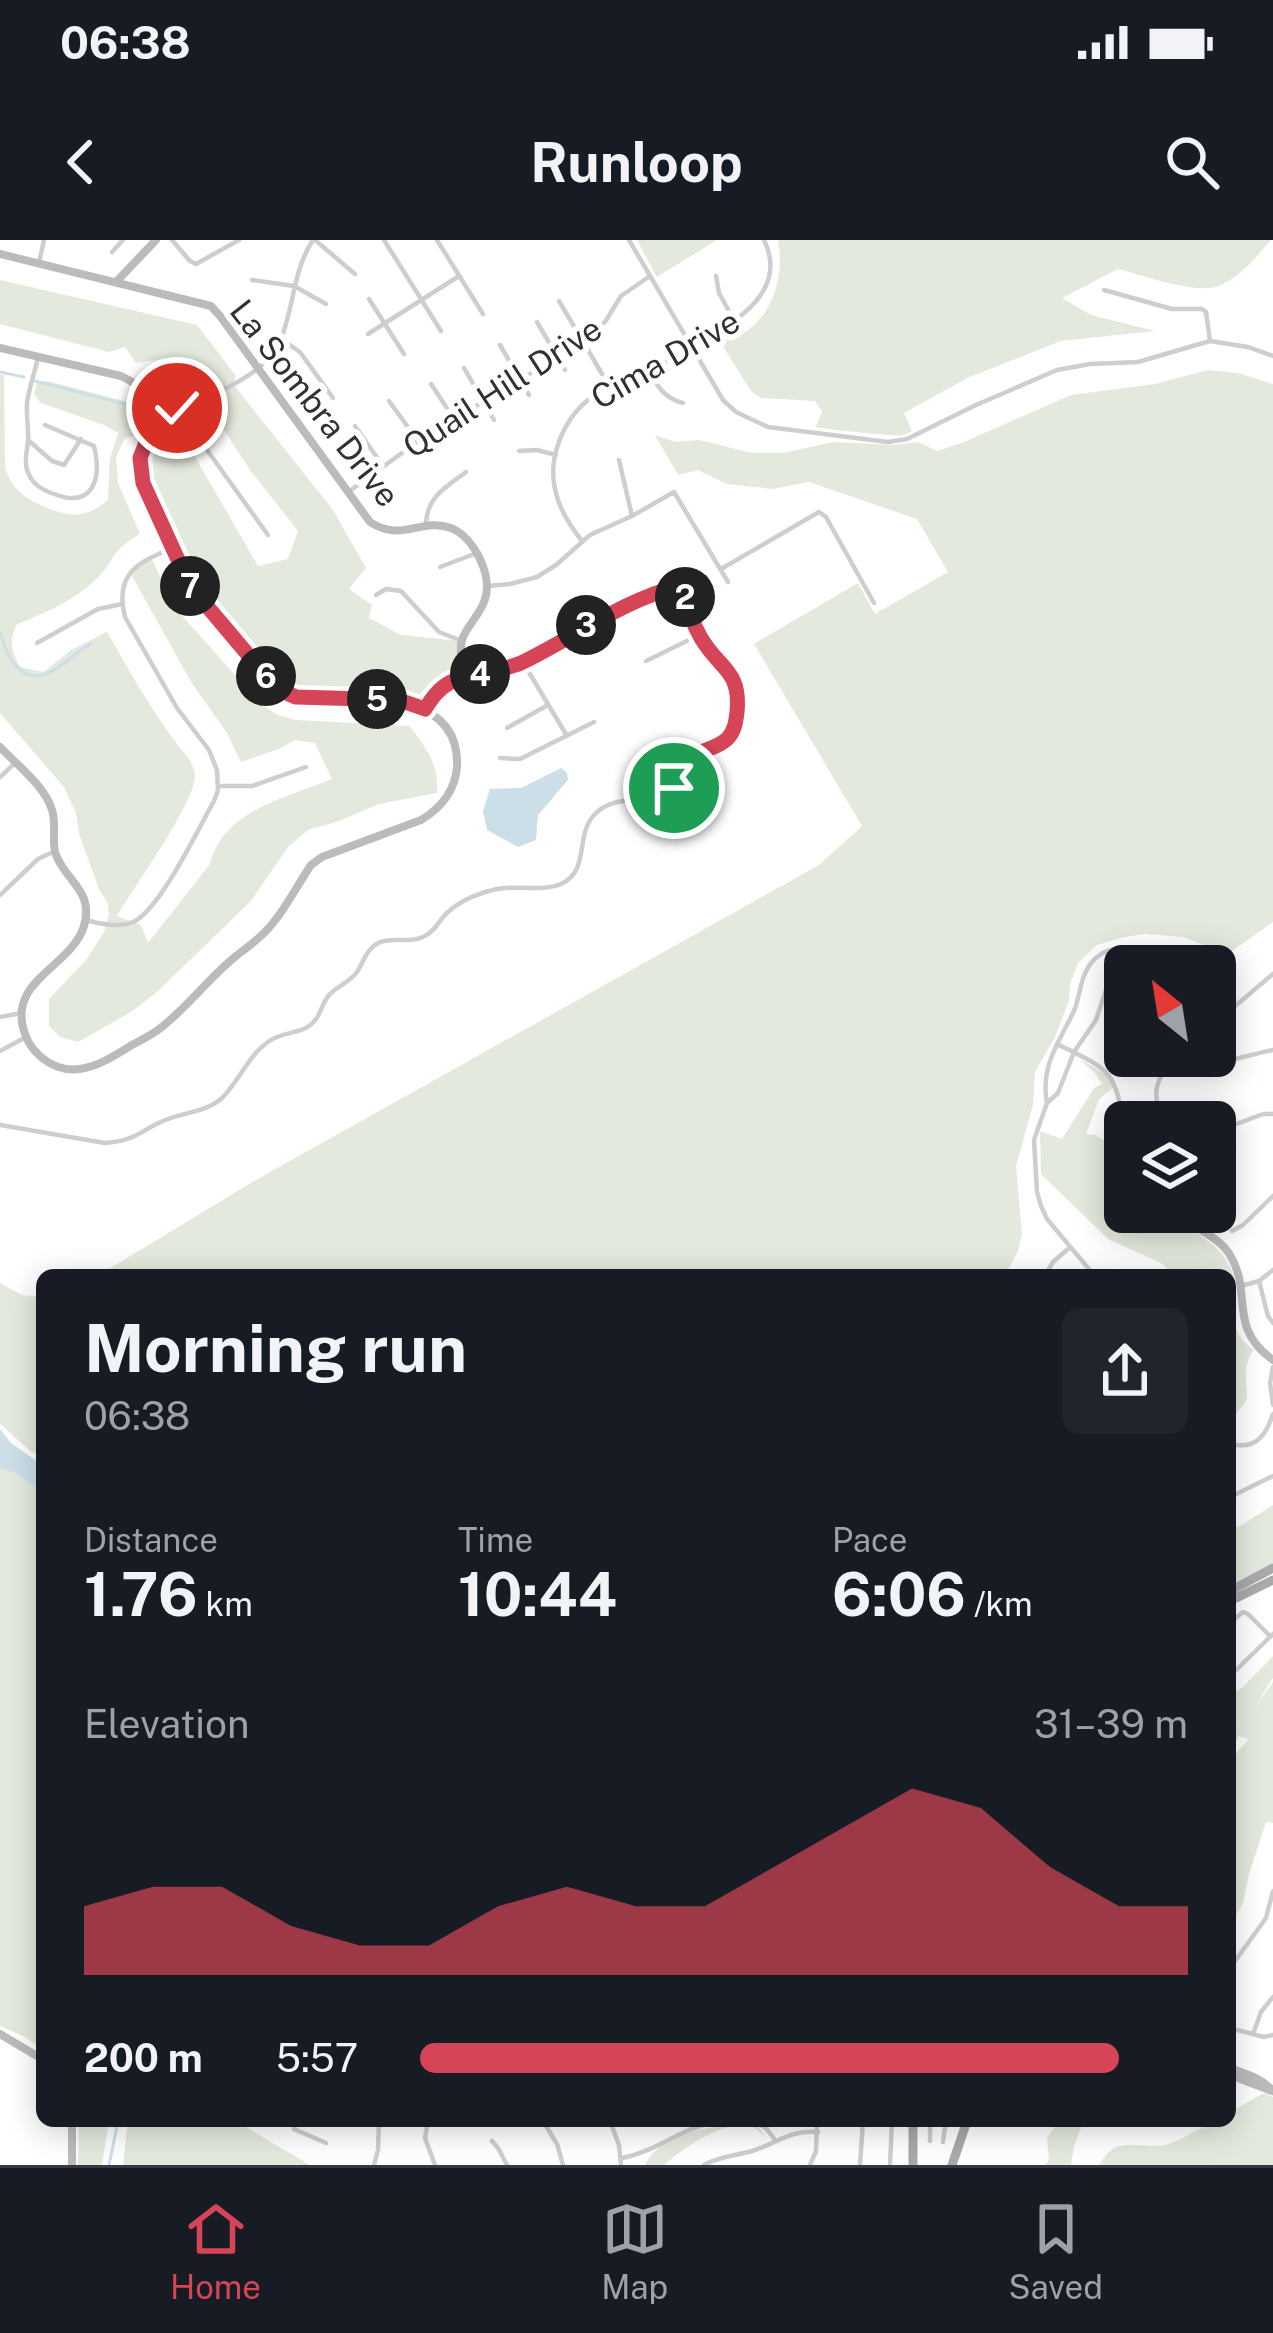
<!DOCTYPE html>
<html lang="en">
<head>
<meta charset="utf-8">
<style>
	:root { --surface:#171b24; --page:#20242c; --text:#f1f3f6; --muted:#9ea1a6; --line:#363941; --accent:#d64557 }
	body { margin:0; font-family:"Public Sans",sans-serif; background:var(--page); color:var(--text); height:100vh; display:flex; flex-direction:column; font-size:45px; white-space:nowrap }
	* { box-sizing:border-box; margin:0 }
	p { font-size:39px; color:var(--muted) }
	.icon { flex:none; width:66px; height:66px; fill:none; stroke:currentColor; stroke-width:2; stroke-linecap:round; stroke-linejoin:round }
	.map { position:relative; flex:1; overflow:hidden }
	.drawer { position:absolute; left:36px; top:1029px; width:1200px; height:858px; display:flex; flex-direction:column; background:var(--surface); border-radius:18px; box-shadow:0 6px 30px #0003 }
	.drawer>* { flex:none }
	.needle { width:78px; rotate:330deg }
	.tools { position:absolute; left:1104px; top:705px; display:grid; gap:24px }
	.tools a { display:grid; place-items:center; width:132px; height:132px; border-radius:18px; background:var(--surface); box-shadow:0 6px 30px #0003; font-size:60px }
	.pin { position:absolute; display:grid; place-items:center; width:102px; height:102px; color:#fff; margin:-51px; border:6px solid #fff; border-radius:50%; box-shadow:0 3px 12px #0007 }
	.km { position:absolute; width:60px; height:60px; margin:-30px; border-radius:50%; background:#222; color:#fff; font-size:33px; line-height:60px; text-align:center }
	.round { display:grid; place-items:center; flex:none; width:126px; height:126px; border-radius:18px; background:var(--page) }
	.headline { display:flex; align-items:center; justify-content:space-between; height:204px; padding:0 48px }
	h1 { font-size:66px; font-weight:700; line-height:90px }
	.metrics { display:grid; grid-template-columns:repeat(3,1fr); gap:18px; height:204px; padding:12px 48px }
	.metrics div { display:grid; align-content:center }
	.metrics b { font-size:60px; font-weight:700 }
	.metrics small { font-size:33px; font-weight:400 }
	.metrics p { font-size:33px }
	.chart { height:336px; padding:24px 48px }
	.chart p { display:flex; justify-content:space-between }
	.chart svg { width:100%; height:216px; margin-top:12px; fill:var(--accent); opacity:.7 }
	ul { padding:0 48px; list-style:none; font-size:39px }
	li { display:grid; grid-template-columns:192px 144px 1fr; align-items:center; height:90px }
	li i { height:30px; border-radius:15px; background:var(--accent) }
	.status { display:flex; justify-content:space-between; align-items:center; height:84px; padding:0 60px; background:var(--surface); direction:ltr }
	.status svg { height:33px; fill:currentColor }
	header { display:flex; justify-content:space-between; align-items:center; height:156px; padding:0 48px; background:var(--surface); font-size:54px; font-weight:700 }
	.dock { display:flex; justify-content:space-around; align-items:center; height:168px; border-top:3px solid var(--line); background:var(--surface); font-size:33px; color:var(--muted) }
	.dock a { display:grid; justify-items:center; gap:6px }
	.dock .on { color:var(--accent) }
	.map>svg:first-child { display:block }
	.green { fill:#e4e9dd }
	.water { fill:#ccdfe8 }
	.lines { fill:none; stroke-linecap:round; stroke-linejoin:round }
	.stream { stroke:#ccdfe8; stroke-width:3 }
	.street { stroke:#cecece; stroke-width:4.5 }
	.secondary { stroke:#bbb; stroke-width:8 }
	.primary { stroke:#a9a9a9; stroke-width:9 }
	.route-casing { stroke:#fff; stroke-width:24 }
	.route { stroke:#d64557; stroke-width:15 }
	.labels { text-anchor:middle; dominant-baseline:central; stroke-width:12; stroke-linejoin:round; paint-order:stroke }
	.street-label { font-size:33px; fill:#313131; stroke:#fff }
</style>
</head>
<body>
<div class="status"><b>06:38</b><svg viewBox="0 0 49 12"><path d="M0 12V9h3v3zM5 12V6h3v6zM10 12V3h3v9zM15 12V0h3v12zM26 1h20v11H26zM47 4h2v5h-2z"/></svg></div>
<header><svg class="icon" aria-label="back" viewBox="0 0 24 24"><path d="M15 5l-7 7 7 7"/></svg>Runloop<svg class="icon" aria-label="search" viewBox="0 0 24 24"><circle cx="10" cy="10" r="6"/><path d="M15 15l6 6"/></svg></header>
<div class="map">
<svg width="1273" height="1925" viewBox="0 0 1273 1925">
	<rect width="100%" height="100%" fill="#fff"/>
	<g class="green">
		<polygon points="637,0 717,0 657,37"/>
		<path d="M778 0H1271C1256 17 1242 35 1221 45 1198 56 1143 35 1118 29L1062 58 1091 75 1155 91 1061 101 967 138 904 173 912 191C909 192 906 195 902 195 896 197 824 189 816 187L822 171 815 161 761 158 751 151 719 100C726 99 733 99 739 96 773 78 785 35 778 0Z"/>
		<polygon points="0,40 197,85 236,136 233,144 333,270 366,328 349,349 372,365 369,378 401,395 462,401 465,437 443,447 425,469 416,464 297,457 279,448 192,348 139,229 150,193 150,158 153,158 168,170 258,326 288,319 298,291 250,230 204,159 165,119 136,123 125,107 109,112 0,84"/>
		<polygon points="1208,130 1238,133 1273,144 1273,682 1228,714 1183,697 1146,694 1124,697 1097,705 1078,723 1070,744 1069,761 1055,797 1035,832 1033,865 1016,926 1022,994 1018,1011 1005,1035 99,1035 254,941 819,625 862,586 754,404 858,343 875,374 948,332 917,279 809,242 772,249 727,244 698,230 678,235 655,195 676,202 699,200 752,213 784,213 833,202 894,205 918,202 937,211 964,202 1071,155 1155,144"/>
		<path d="M0 135H4L5 228C13 251 25 258 45 267 71 278 86 278 108 260L110 219 118 193 104 185 41 163 34 154 37 143 47 141 128 162 139 159 146 168V187L140 194 125 198 116 217 118 243 140 294C109 311 115 323 93 342 72 362 41 374 16 385 9 403 11 410 20 427L44 432 71 410 107 392C129 430 150 468 177 504 184 513 195 524 195 536 194 565 133 648 117 676L141 685 148 703 210 624C223 570 286 558 332 539L315 503 295 500 279 509 241 522 227 493 191 442 132 336 137 328 152 319 175 368 262 465 278 475 296 480 409 486C426 506 439 525 437 553L379 564 339 581 308 590 288 607 251 661 157 752 131 772 78 802 60 797 49 786V759L86 720 104 692 109 675 108 664 99 649 79 594 76 573 64 547 0 473Z"/>
		<path d="M1079 818 1106 835 1114 847 1099 859 1086 894 1096 895 1125 913V972H1174C1195 1001 1225 999 1235 1042 1237 1053 1233 1060 1232 1070 1231 1085 1242 1103 1254 1110 1242 1123 1247 1144 1247 1160L1230 1181V1035H1174L1161 1023 1108 999 1041 934 1040 891 1062 899 1094 848 1102 844 1095 833Z"/>
		<polygon points="0,1043 22,1055 42,1057 42,1216 30,1211 0,1184"/>
		<polygon points="0,1228 15,1232 42,1252 42,1809 23,1796 0,1786"/>
		<polygon points="1273,1265 1273,1323 1230,1346 1230,1288 1240,1286"/>
		<polygon points="1273,1416 1273,1438 1254,1468 1273,1442 1273,1583 1266,1582 1249,1634 1243,1663 1230,1685 1230,1520 1249,1499 1238,1496 1237,1500 1230,1500 1230,1487 1240,1482 1230,1485 1230,1455 1243,1447"/>
		<path d="M1264 1853 1273 1857V1925H1099C1104 1917 1110 1908 1120 1906 1136 1902 1151 1909 1168 1904 1192 1897 1203 1881 1230 1881V1872Z"/>
		<polygon points="79,1881 109,1881 102,1925 78,1925"/>
		<polygon points="128,1881 247,1881 242,1885 310,1925 123,1925"/>
		<polygon points="1059,1881 1084,1881 1074,1906 1071,1925 1045,1925 1049,1920 1047,1898"/>
		<path d="M747 1883 758 1887 767 1898C762 1894 757 1889 752 1887 728 1877 681 1909 665 1925H645C659 1893 716 1885 747 1883Z"/>
	</g>
	<g class="water">
		<polygon points="561,528 567,533 568,540 538,575 536,600 518,607 487,590 483,571 490,549 521,548"/>
		<polygon points="0,1189 11,1203 42,1225 42,1252 15,1233 0,1228"/>
	</g>
	<g class="lines">
		<g class="stream">
			<polyline points="0,132 24,137"/>
			<polyline points="35,141 125,164"/>
			<path d="M1 394C6 416 21 445 48 433 63 427 76 412 90 404"/>
			<polyline points="109,1925 118,1881"/>
		</g>
		<g class="street">
			<polyline points="172,0 190,21 196,24 239,0"/>
			<polyline points="315,0 355,34"/>
			<polyline points="384,0 441,91"/>
			<polyline points="437,0 483,74"/>
			<polyline points="629,0 723,160 736,172 768,187 888,202 907,199 976,165 1057,130 1090,124 1138,122 1210,101 1248,107 1273,116"/>
			<polyline points="112,12 123,0"/>
			<polyline points="39,23 44,0"/>
			<polyline points="716,36 719,53 735,82"/>
			<polyline points="252,40 294,46 326,64"/>
			<polyline points="1104,50 1172,69 1202,69 1206,72 1210,101"/>
			<polyline points="369,59 404,114"/>
			<polyline points="559,61 608,144"/>
			<polyline points="537,82 565,130"/>
			<polyline points="368,94 459,36"/>
			<polyline points="281,99 300,112 333,158"/>
			<polyline points="500,105 529,155"/>
			<path d="M38 117C35 132 29 148 27 163 26 176 29 189 28 202 27 212 24 219 27 230 32 244 40 249 54 254 93 269 102 239 94 206L45 185"/>
			<path d="M650 126C654 145 664 158 683 163"/>
			<polyline points="464,128 494,180"/>
			<polyline points="136,144 148,130"/>
			<polyline points="431,144 451,174"/>
			<polyline points="389,161 418,201"/>
			<polyline points="187,165 202,203 268,295"/>
			<path d="M152 172C191 166 265 140 281 99 294 66 293 30 313 0"/>
			<polyline points="355,186 383,226"/>
			<polyline points="28,200 52,221 64,225 81,199"/>
			<polyline points="519,211 537,210 556,215"/>
			<polyline points="619,220 632,276"/>
			<polyline points="351,250 453,176 498,156 605,82 621,56 650,36"/>
			<path d="M426 286C426 257 445 248 466 232"/>
			<path d="M582 301C562 276 548 248 555 215 560 194 571 174 588 160 602 149 620 136 636 130 644 126 654 126 663 123 677 118 691 107 704 100 740 79 788 49 764 0"/>
			<polyline points="440,327 477,313"/>
			<polyline points="721,329 819,272 826,277 874,363"/>
			<polyline points="487,346 510,344 537,337 556,325 590,295 632,276 674,252 728,342"/>
			<polyline points="376,355 386,349 401,351 439,392 462,401"/>
			<polyline points="37,403 98,369 122,364"/>
			<polyline points="646,421 699,395"/>
			<polyline points="524,424 567,496"/>
			<polyline points="465,437 506,428 522,422 618,367 654,353 706,337"/>
			<polyline points="507,488 548,465"/>
			<polyline points="500,518 520,519 594,482"/>
			<polyline points="0,537 15,523"/>
			<polyline points="219,546 252,546 306,527"/>
			<polyline points="0,655 38,619 55,611"/>
			<path d="M85 680C101 684 118 688 133 682 160 670 198 589 214 561L218 550 217 530 209 510 177 468 125 377C114 334 137 323 172 308"/>
			<polyline points="0,777 22,773"/>
			<polyline points="1215,783 1273,734"/>
			<path d="M1057 804C1111 831 1114 828 1125 889"/>
			<polyline points="0,811 26,797"/>
			<path d="M1200 816 1207 825C1229 822 1251 814 1273 810"/>
			<path d="M1047 863C1040 827 1058 804 1073 773 1079 761 1079 748 1084 736 1097 702 1131 704 1157 718"/>
			<path d="M1167 882C1148 856 1156 836 1177 816"/>
			<path d="M0 885 105 903C135 901 138 892 163 881 183 872 205 873 222 858 239 841 249 815 268 802 283 790 304 796 316 779 321 772 323 762 329 755 337 746 350 742 357 732 364 721 366 710 378 703 393 696 408 704 423 697 435 692 439 680 448 672 461 660 481 652 497 649 517 645 542 652 561 644 591 630 574 595 595 574 614 554 641 565 664 554 680 547 680 531 691 520 700 510 713 510 723 502 740 490 740 461 736 443L699 395 690 374 682 345"/>
			<polyline points="1215,892 1263,874 1273,874"/>
			<polyline points="1215,926 1226,920 1234,910 1226,889"/>
			<polyline points="1232,991 1243,985 1273,956"/>
			<polyline points="1045,1035 1053,1022 1069,1008"/>
			<polyline points="1094,1035 1047,979 1041,966 1037,952 1034,900 1047,863 1058,853 1074,812 1096,780 1110,738 1120,725 1148,713"/>
			<polyline points="1259,1041 1268,1076 1273,1083"/>
			<polyline points="1241,1046 1259,1041 1273,1030"/>
			<polyline points="1273,1127 1270,1143 1273,1165"/>
			<path d="M1237 1205C1258 1208 1267 1192 1273 1174"/>
			<polyline points="1232,1256 1273,1236"/>
			<polyline points="1230,1383 1243,1372 1248,1374 1270,1396"/>
			<polyline points="1230,1436 1273,1394"/>
			<polyline points="1230,1728 1266,1678 1273,1651"/>
			<polyline points="1230,1788 1264,1797 1273,1795"/>
			<polyline points="1253,1794 1261,1772 1273,1757"/>
			<polyline points="296,1881 294,1889 326,1903"/>
			<polyline points="428,1881 425,1898 435,1925"/>
			<polyline points="543,1881 557,1904 563,1925"/>
			<polyline points="610,1881 619,1905 621,1925"/>
			<polyline points="755,1881 766,1888 775,1900"/>
			<polyline points="492,1901 498,1908 507,1925"/>
			<polyline points="930,1901 930,1881"/>
			<polyline points="943,1902 946,1881"/>
			<path d="M622 1918C659 1911 685 1884 724 1881"/>
			<polyline points="374,1925 378,1910 379,1881"/>
			<path d="M704 1925C719 1916 735 1916 752 1911 778 1903 788 1890 818 1892"/>
			<polyline points="810,1925 816,1911 817,1881"/>
			<polyline points="860,1925 863,1881"/>
			<polyline points="890,1925 892,1881"/>
		</g>
		<g class="secondary">
			<path d="M0 14 211 66 220 76 370 282C402 303 421 277 451 288 474 297 493 336 485 359 481 374 467 385 462 400 459 413 462 425 465 437L441 448 425 469"/>
			<polyline points="116,42 156,0"/>
			<path d="M0 108 121 136 136 144 149 162 151 190 140 218 139 229 143 243 185 338 271 442 282 451 296 457C350 459 461 444 457 527 455 551 441 568 421 580L322 617 311 625C296 647 283 674 264 693 253 704 240 712 229 722 206 742 187 767 163 786 154 794 143 799 132 805 103 823 72 843 41 817 34 811 28 803 25 794 6 742 68 728 83 689 96 652 67 643 56 615 51 601 57 585 52 570 45 546 17 525 0 507"/>
			<path d="M1177 972C1192 989 1217 994 1230 1015 1253 1052 1227 1088 1273 1120"/>
			<polyline points="0,1794 42,1819"/>
			<path d="M1230 1828C1246 1834 1262 1838 1273 1851"/>
			<polyline points="1230,1835 1272,1851"/>
			<polyline points="953,1881 967,1882"/>
			<polyline points="72,1925 72,1881"/>
		</g>
		<g class="primary">
			<polyline points="1230,1351 1273,1328"/>
			<polyline points="1230,1361 1273,1340"/>
			<polyline points="913,1881 913,1925"/>
			<polyline points="952,1925 967,1881"/>
		</g>
	</g>
	<g class="lines">
		<defs>
			<path id="route" d="M177 168 152 172 151 190 140 218 143 243 190 346 271 442 282 451 296 457 399 460 425 469C432 458 439 448 451 442 473 431 500 433 523 422 578 395 621 361 682 345 687 364 691 381 701 398 720 430 741 430 737 472 736 481 735 490 728 498 719 508 705 508 695 516 685 524 682 538 674 548"/>
		</defs>
		<use href="#route" class="route-casing"/>
		<use href="#route" class="route"/>
	</g>
	<g class="labels">
		<g class="street-label">
			<text transform="translate(665 119) rotate(-30)">Cima Drive</text>
			<text transform="translate(502 147) rotate(-33)">Quail Hill Drive</text>
			<text transform="translate(315 163) rotate(52)">La Sombra Drive</text>
		</g>
	</g>
</svg>
<div class="tools">
<a><svg class="needle" viewBox="-14 -14 28 28"><path d="M0-13l5 13h-10z" fill="#e53935"/><path d="M0 13l5-13h-10z" fill="#9ea1a6"/></svg></a>
<a><svg class="icon" aria-label="layers" viewBox="0 0 24 24"><path d="M12 4l9 5-9 5-9-5zM3 14l9 5 9-5"/></svg></a>
</div>
<div class="pin" style="left:674px;top:548px;background:#1e9e55"><svg class="icon" aria-label="arrive" viewBox="0 0 24 24"><path d="M6 21V4h12l-3 4 3 4H6"/></svg></div>
<div class="pin" style="left:177px;top:168px;background:#d93025"><svg class="icon" aria-label="check" viewBox="0 0 24 24"><path d="M5 12l5 5 9-10"/></svg></div>
<b class="km" style="left:685px;top:357px">2</b>
<b class="km" style="left:586px;top:385px">3</b>
<b class="km" style="left:480px;top:434px">4</b>
<b class="km" style="left:377px;top:459px">5</b>
<b class="km" style="left:266px;top:436px">6</b>
<b class="km" style="left:190px;top:346px">7</b>
<section class="drawer">
<div class="headline"><div><h1>Morning run</h1><p>06:38</p></div><a class="round"><svg class="icon" aria-label="share" viewBox="0 0 24 24"><path d="M12 15V3M7 8l5-5 5 5M5 13v7h14v-7"/></svg></a></div>
<div class="metrics">
<div><p>Distance</p><b>1.76<small> km</small></b></div>
<div><p>Time</p><b>10:44</b></div>
<div><p>Pace</p><b>6:06<small> /km</small></b></div>
</div>
<div class="chart"><p><span>Elevation</span>31–39 m</p>
<svg viewBox="0 0 160 44" preserveAspectRatio="none"><path d="M0 44V30L10 26L20 26L30 34L40 38L50 38L60 30L70 26L80 30L90 30L100 22L110 14L120 6L130 10L140 22L150 30L160 30V44z"/></svg>
</div>
<ul>
<li><b>200 m</b>5:57<i style="width:91%"></i></li>
</ul>
</section>
</div>
<nav class="dock">
<a class="on"><svg class="icon" aria-label="home" viewBox="0 0 24 24"><path d="M3 11l9-7 9 7M6 9v11h12V9"/></svg>Home</a>
<a><svg class="icon" aria-label="map" viewBox="0 0 24 24"><path d="M3 6l6-2 6 2 6-2v14l-6 2-6-2-6 2zM9 4v14M15 6v14"/></svg>Map</a>
<a><svg class="icon" aria-label="saved" viewBox="0 0 24 24"><path d="M7 4h10v16l-5-4-5 4z"/></svg>Saved</a>
</nav>
</body>
</html>
